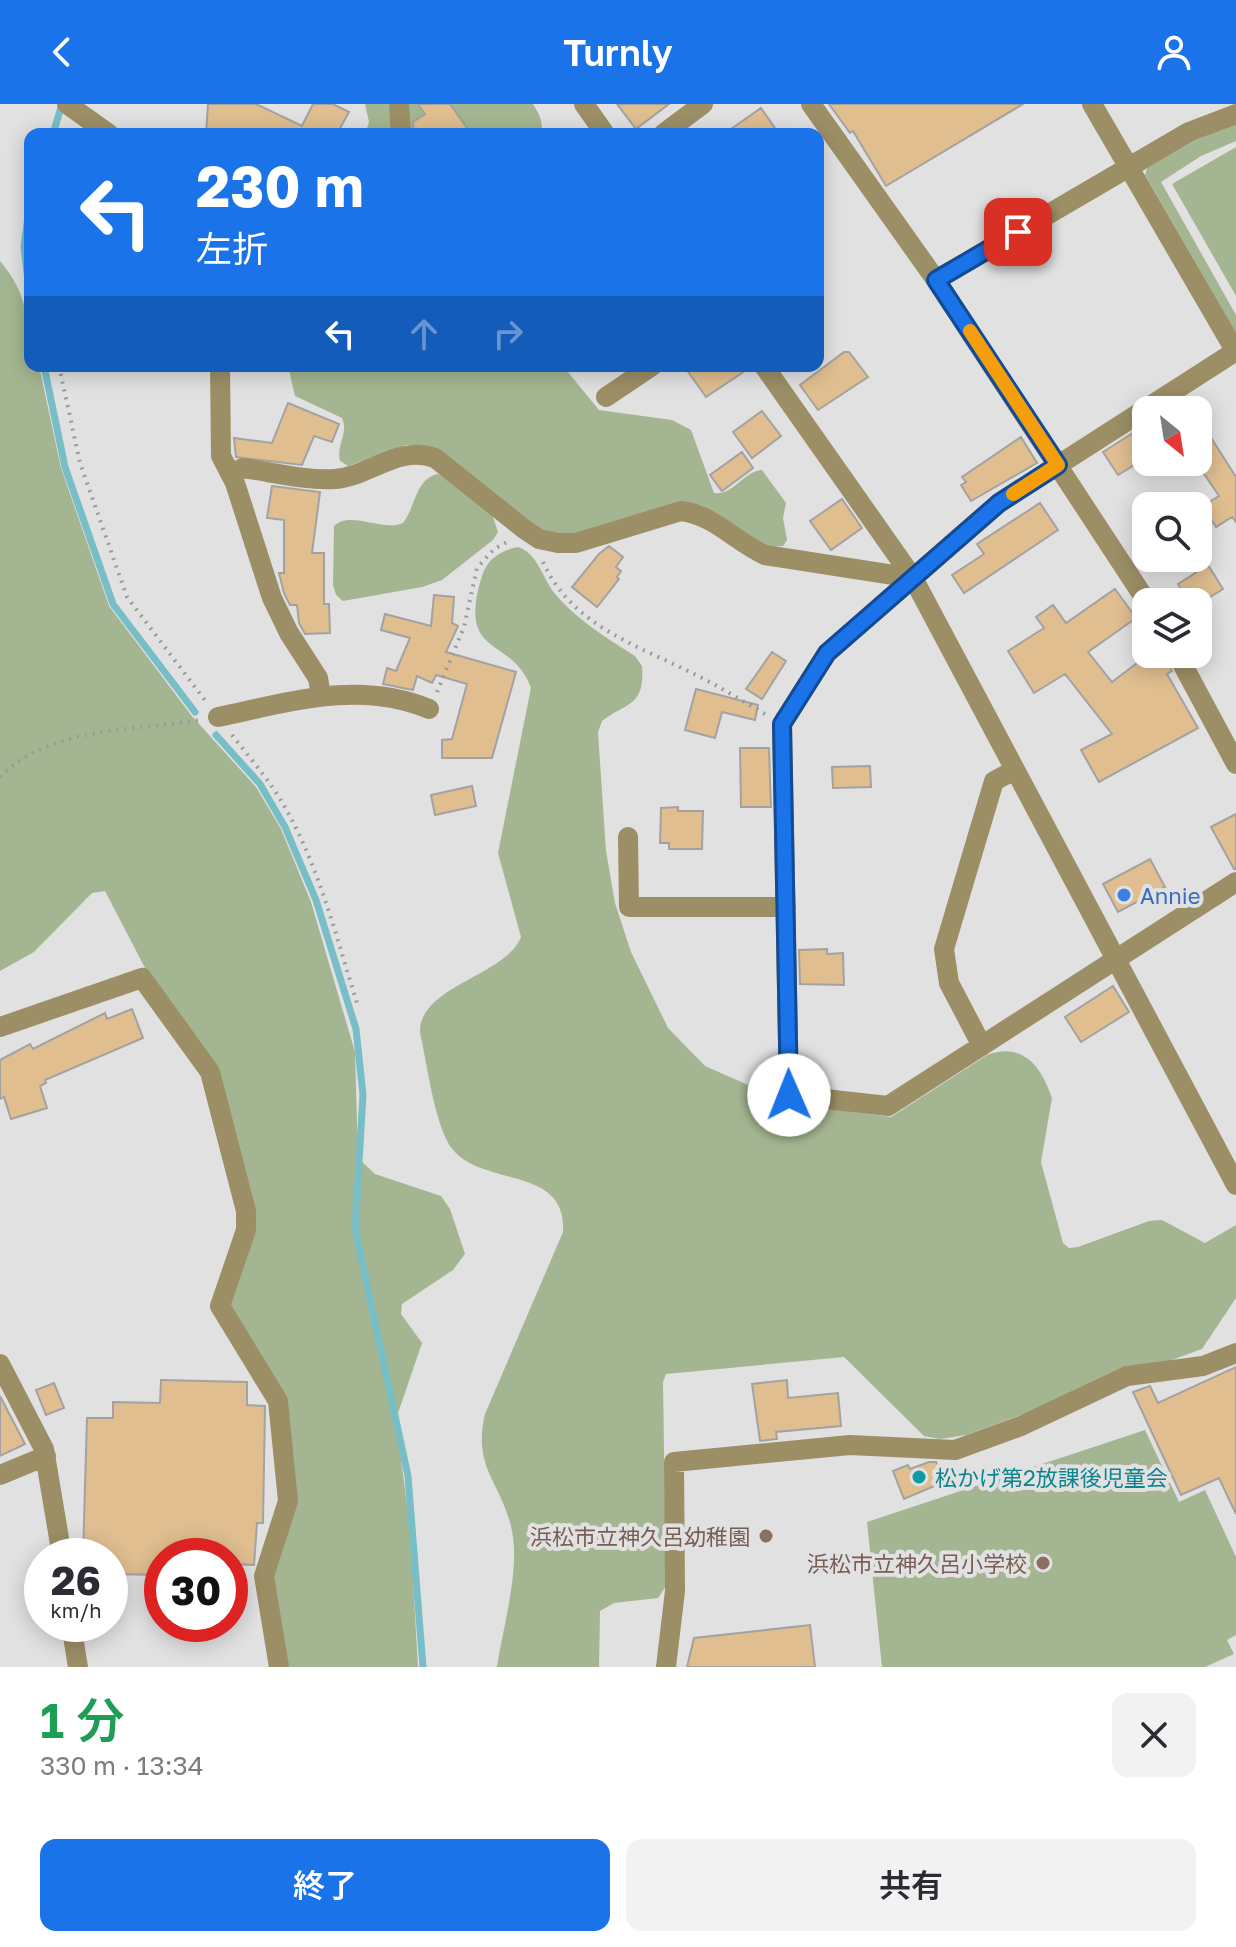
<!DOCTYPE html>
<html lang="ja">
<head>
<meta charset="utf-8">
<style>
	:root { --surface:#fff; --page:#f2f2f3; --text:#2b2b33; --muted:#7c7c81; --accent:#1a73e8 }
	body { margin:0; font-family:"Golos Text","Noto Sans JP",sans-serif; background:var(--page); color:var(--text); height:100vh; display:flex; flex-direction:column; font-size:30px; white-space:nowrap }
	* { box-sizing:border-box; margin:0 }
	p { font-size:26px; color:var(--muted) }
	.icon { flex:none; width:44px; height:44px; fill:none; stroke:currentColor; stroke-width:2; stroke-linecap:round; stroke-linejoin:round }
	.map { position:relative; height:1563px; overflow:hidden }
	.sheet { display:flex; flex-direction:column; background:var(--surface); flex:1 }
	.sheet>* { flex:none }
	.hud { position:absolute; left:24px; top:24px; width:800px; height:244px; border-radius:16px; box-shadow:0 4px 20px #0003; background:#1a73e8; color:#fff; overflow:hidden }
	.needle { width:52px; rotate:150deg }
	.controls { position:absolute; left:1132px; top:292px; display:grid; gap:16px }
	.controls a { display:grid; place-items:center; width:80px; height:80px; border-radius:16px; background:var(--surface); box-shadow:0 4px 20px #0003; font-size:40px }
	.speed { position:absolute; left:24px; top:1434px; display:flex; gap:16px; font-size:40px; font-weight:700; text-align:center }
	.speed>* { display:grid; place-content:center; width:104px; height:104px; border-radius:50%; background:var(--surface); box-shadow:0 4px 20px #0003; line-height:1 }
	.speed small { font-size:20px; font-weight:400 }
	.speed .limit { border:12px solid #d22; background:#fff; color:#111 }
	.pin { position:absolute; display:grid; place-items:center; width:68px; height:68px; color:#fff; margin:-34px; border-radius:16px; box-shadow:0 4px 12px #0006 }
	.me { position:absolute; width:88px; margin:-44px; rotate:359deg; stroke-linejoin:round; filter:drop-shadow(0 0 6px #0008) }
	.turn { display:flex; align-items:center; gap:28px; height:168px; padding:0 40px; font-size:36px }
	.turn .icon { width:104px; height:104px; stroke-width:2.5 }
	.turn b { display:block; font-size:56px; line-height:68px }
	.lanes { display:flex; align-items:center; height:76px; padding:0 40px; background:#0003; justify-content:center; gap:40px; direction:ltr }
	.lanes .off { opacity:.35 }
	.round { display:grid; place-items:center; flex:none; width:84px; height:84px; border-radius:16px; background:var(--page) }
	.headline { display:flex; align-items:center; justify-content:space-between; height:136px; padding:0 40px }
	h1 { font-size:48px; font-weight:600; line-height:60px; color:#1e9e55 }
	.action { display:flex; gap:16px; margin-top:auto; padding:16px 40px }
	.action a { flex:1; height:92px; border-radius:16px; background:var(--accent); color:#fff; font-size:32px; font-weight:600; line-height:92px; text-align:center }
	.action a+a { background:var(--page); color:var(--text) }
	header { display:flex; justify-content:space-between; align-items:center; height:104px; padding:0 40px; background:var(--accent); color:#fff; font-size:36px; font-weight:600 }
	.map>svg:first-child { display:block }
	.green { fill:#a4b691 }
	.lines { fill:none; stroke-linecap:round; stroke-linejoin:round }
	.stream { stroke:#78bec7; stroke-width:7 }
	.building { fill:#e0be90; stroke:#a3a2a1; stroke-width:2 }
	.path { stroke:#9a9a9a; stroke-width:4; stroke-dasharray:2 6; stroke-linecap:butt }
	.minor { stroke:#9c8f66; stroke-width:20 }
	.route-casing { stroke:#114b97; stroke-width:20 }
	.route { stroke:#1a73e8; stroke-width:14 }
	.slow { stroke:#f59e0b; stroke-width:14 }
	.shop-dot { fill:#3f7fe0; stroke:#e1e1e2; stroke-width:3 }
	.culture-dot { fill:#0f9aa8; stroke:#e1e1e2; stroke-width:3 }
	.education-dot { fill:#8d6e63; stroke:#e1e1e2; stroke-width:3 }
	.labels { text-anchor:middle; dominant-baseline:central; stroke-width:8; stroke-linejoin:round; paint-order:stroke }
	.shop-label { font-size:22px; fill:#366cbe; stroke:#e1e1e2; text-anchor:start }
	.culture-label { font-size:22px; fill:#0d838f; stroke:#e1e1e2; text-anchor:start }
	.education-label { font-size:22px; fill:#785e54; stroke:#e1e1e2; text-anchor:end }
</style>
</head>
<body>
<header><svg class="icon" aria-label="back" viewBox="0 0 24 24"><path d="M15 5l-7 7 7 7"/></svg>Turnly<svg class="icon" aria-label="person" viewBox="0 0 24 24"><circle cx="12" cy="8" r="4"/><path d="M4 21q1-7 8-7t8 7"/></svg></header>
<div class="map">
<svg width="1236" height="1563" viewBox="0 0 1236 1563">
	<rect width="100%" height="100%" fill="#e1e1e2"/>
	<path class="green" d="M365,0H533C539,10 544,18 541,30H365L369,18Z
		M1236,20V37L1201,52L1161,78L1236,211V228L1145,71L1147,64L1194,37Z
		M1236,43V192L1172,80Z
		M0,157C28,190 30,220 30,262H39L61,364L109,502L191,611L256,683L281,725L311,798L355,948L358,1054L375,1070L441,1092L450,1105L465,1150L453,1166L402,1200L401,1210L422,1239L396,1315L410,1425L418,1563H288L273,1472L286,1295L228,1201L248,1147L217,965L145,864L105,787L92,789L34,848L0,867Z
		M288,262H563L599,306L672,316L691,326L714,389C733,392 744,367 762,366L786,399L783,414L787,436L783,442L768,443L701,402L680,399L575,431L543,427L423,341H406L348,362L340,357C336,341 349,329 342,314L295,292Z
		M437,370L446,373L492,410L498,428L493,436L442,476L422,483L343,497L336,491L333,481L334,422C351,406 382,428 403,419C416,402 415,376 437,370Z
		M518,443C538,449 543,476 556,491C577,516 607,534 635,552L642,562C645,603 627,598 602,617L598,628L606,747L615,799L631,848L668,924L705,962L791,1000L891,1013L987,951C1022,938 1041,961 1052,994L1041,1058L1063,1139L1069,1144L1078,1143L1149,1117L1162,1116L1205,1139L1236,1121V1194L1202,1245L966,1331L940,1335L924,1332L844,1253L666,1270L663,1278L666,1482L658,1494L614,1499L600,1507L599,1563H497C503,1524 520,1465 512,1427C502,1378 472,1365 485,1310L563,1128C567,1062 486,1083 454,1047C435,1027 427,958 420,929C418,882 506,872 521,833L498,749L531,584C512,531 456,555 482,472C487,455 501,446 518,443Z
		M1145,1326L1179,1398L1205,1386L1236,1453V1531L1227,1536L1234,1550L1205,1563H882L867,1418Z"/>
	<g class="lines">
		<path class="stream" d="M53,30L62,0
			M30,98L24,143L30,193
			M44,262L65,363L113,500L195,608
			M216,631L260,680L285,723L316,796L356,925L363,991L355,1125L408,1372L423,1563"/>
	</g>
	<path class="building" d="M208,0H256L302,22L313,0H333L349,8L337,30H206Z
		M418,0H450L471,30H414L413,18L425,10Z
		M617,0H669L636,25Z
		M829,0H1023L886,82L853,27L850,29Z
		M761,4L779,30H724Z
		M844,248H849L868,273L818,306L800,281Z
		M684,262H751V263L706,293Z
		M288,299L339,320L332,338L314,332L302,361L236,353L234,334L272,339Z
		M762,307L781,332L752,354L733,328Z
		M1136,327L1146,342V354L1118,371L1103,348Z
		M1210,332L1236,373V418L1232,413L1216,423L1203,402L1219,392L1198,361V339Z
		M1021,333L1037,359L971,397L961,381L966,378L962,373Z
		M742,348L753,364L722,387L710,371Z
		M272,382L320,388L312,449H324V500H329L330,529L305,530L299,519L297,501H290L284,489L279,469H284V416L267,414Z
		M842,395L862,424L831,446L810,417Z
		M1040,399L1058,426L964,489L952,471L984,450L977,440Z
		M609,442L623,453L616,463L621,467L617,473L619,475L597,503L572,483L599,450Z
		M1208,461L1223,485L1202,498H1189L1178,480Z
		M1115,485L1136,514L1088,548L1112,578L1149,550H1163L1172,567L1167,570L1198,624L1099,678L1081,646L1112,630L1065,570L1034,589L1008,547L1044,524L1036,513L1053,501L1066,519Z
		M434,491L454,493L452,519L458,522L446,548L516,568L492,654H442V636L452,635L467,580L436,571L432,579L417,572L413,586L383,580L387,564L396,567L410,534L381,526L385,510L431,522Z
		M772,548L786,557L762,595L746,585Z
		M696,585L758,601L755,616L722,608L715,634L685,626Z
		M740,644H769L771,703H741Z
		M870,662L871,683L833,684L832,663Z
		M472,682L476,702L435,711L431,691Z
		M678,703V707H703L702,745H669V739H660L661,704Z
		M1236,710V765H1234L1211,723Z
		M1150,755L1165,783L1118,808L1103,780Z
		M827,845V850L843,849L844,881L800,880L799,846Z
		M1113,882L1129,908L1081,938L1065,913Z
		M132,905L143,934L45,976L46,979L40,982L47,1004L11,1015L4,993L0,995V956L30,940L33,945L105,909L107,915Z
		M1236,1263V1410L1219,1374L1181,1391L1133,1288L1150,1282L1158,1299Z
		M161,1276L247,1278V1301L265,1302L263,1419H257L254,1461L230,1460V1452H162V1471L110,1470V1452H83L87,1314H113V1298L160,1299Z
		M787,1276L788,1294L838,1289L841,1322L776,1328L777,1335L760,1337L752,1280Z
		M54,1279L64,1304L46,1311L36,1286Z
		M0,1292L25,1340L0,1352Z
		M929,1358H936L944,1378L904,1395L893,1367L908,1361L910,1365Z
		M810,1521L815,1563H687L694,1534Z"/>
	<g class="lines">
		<path class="path" d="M59,262L80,359L127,493L207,599
			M543,458C572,522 637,541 694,570C719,582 742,597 765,610
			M437,588L464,523L477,464L494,445L507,438
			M232,631C248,652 266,672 280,695C318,757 336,833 358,902
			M0,673C49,622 134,627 200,616"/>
		<path class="minor" d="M67,0L109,30
			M399,0L401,30
			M584,0L605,30
			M811,0L936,176L1147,498
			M1092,0L1236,248
			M663,30L703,0
			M936,176L1189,28L1236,10
			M1236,247L999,399L827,549L782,620L789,991L888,1002L1236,778
			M220,262L221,352L235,379L272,494L289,529L318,574L321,592
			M764,262L913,474L1236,1081
			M606,293L652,262
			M231,370L243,364C272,368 305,377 335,375C371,372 397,341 435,354L524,425L539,435L558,439H576L681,407C714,411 736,438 765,451L913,474
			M1177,550L1236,660
			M218,613C290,598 359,576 429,605
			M628,733L629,803H786
			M0,923L142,874L210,968L246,1107V1126L220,1202L278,1297L288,1397L264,1472L279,1563
			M982,942L949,879L944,845L994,677L1015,666
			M0,1260L44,1345L62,1452
			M0,1371L46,1352
			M71,1520L78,1563
			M666,1563L675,1487L674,1358L850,1341L955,1346L1021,1322L1127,1272L1203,1262L1236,1249"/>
	</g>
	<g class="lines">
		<g class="route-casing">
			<path id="route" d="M789,991L782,620L827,549L999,399L1058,361L936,176L1018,128"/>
		</g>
		<use href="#route" class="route"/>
		<path class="slow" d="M970,227L1058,361L1013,390"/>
	</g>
	<circle class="shop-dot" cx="1124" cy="791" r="8"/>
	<circle class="culture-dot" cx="919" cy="1373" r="8"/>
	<g class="education-dot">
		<circle cx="766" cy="1432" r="8"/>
		<circle cx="1043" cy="1459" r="8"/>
	</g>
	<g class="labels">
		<g class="shop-label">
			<text x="1140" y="791">Annie</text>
		</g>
		<g class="culture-label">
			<text x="935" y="1373">松かげ第2放課後児童会</text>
		</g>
		<g class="education-label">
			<text x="750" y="1432">浜松市立神久呂幼稚園</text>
			<text x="1027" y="1459">浜松市立神久呂小学校</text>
		</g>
	</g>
</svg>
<div class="controls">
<a><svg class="needle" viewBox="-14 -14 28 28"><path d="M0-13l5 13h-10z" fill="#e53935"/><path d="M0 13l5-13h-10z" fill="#7c7c81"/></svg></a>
<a><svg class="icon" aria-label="search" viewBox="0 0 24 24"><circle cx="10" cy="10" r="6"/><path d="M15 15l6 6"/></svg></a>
<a><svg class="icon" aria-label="layers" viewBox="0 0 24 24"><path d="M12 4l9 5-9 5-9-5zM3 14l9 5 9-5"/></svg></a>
</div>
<div class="speed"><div>26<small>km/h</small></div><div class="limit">30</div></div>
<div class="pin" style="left:1018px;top:128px;background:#d93025"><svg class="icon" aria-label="arrive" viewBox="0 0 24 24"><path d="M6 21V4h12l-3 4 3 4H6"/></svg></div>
<svg class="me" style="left:789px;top:991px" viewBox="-20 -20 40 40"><circle r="19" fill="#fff"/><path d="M0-13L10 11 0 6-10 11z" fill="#1a73e8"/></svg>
<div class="hud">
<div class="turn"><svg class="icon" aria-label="left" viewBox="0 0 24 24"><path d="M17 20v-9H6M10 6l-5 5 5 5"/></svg><div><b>230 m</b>左折</div></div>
<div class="lanes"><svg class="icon" aria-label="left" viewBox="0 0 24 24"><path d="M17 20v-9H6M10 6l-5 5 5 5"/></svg><svg class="icon off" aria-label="ahead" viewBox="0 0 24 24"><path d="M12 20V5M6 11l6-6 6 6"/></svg><svg class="icon off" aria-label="right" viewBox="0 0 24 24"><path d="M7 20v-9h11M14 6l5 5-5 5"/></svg></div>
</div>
</div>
<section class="sheet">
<div class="headline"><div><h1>1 分</h1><p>330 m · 13:34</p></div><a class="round"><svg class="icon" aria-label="close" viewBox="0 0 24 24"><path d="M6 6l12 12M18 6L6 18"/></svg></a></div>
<div class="action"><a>終了</a><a>共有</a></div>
</section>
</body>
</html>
